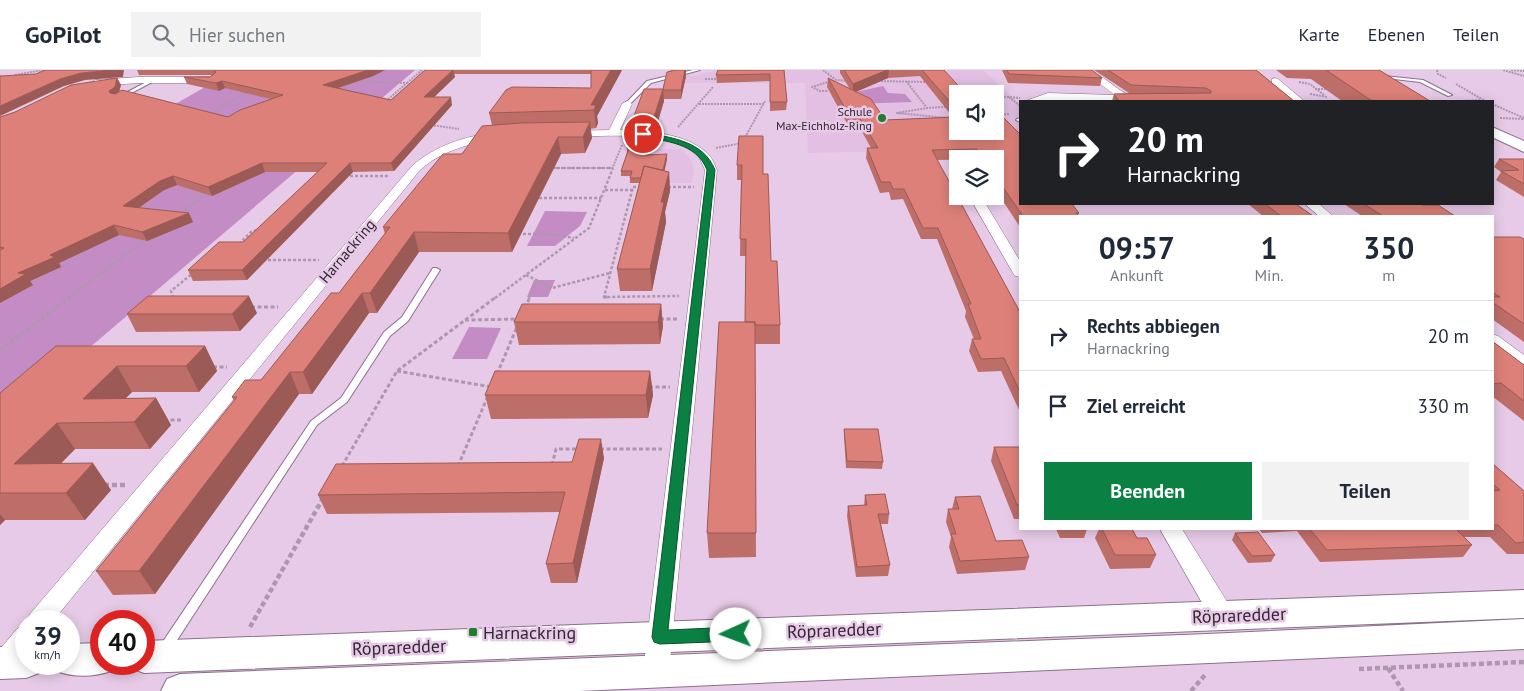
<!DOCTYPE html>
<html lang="de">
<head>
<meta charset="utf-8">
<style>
	:root { --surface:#fff; --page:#f2f2f3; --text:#1f2937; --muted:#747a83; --line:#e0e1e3; --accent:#0b8043 }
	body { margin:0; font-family:"PT Sans",sans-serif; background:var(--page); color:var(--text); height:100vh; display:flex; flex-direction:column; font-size:19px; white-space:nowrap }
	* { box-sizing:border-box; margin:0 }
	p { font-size:16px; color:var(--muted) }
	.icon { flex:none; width:28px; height:28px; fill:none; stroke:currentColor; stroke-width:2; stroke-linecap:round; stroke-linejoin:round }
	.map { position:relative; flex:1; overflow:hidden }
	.sheet { position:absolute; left:1019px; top:145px; width:475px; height:315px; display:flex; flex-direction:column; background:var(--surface); border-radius:0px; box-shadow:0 2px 12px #0003 }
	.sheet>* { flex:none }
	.banner { position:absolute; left:1019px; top:30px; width:475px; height:105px; border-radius:0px; box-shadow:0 2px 12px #0003; background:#202124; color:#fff; overflow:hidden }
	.fabs { position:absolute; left:949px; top:15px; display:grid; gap:10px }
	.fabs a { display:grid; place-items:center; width:55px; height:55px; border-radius:0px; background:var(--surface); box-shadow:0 2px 12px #0003; font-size:25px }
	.speed { position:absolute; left:15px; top:540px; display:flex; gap:10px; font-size:25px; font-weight:700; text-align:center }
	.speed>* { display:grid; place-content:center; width:65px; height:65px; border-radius:50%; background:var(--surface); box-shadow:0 2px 12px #0003; line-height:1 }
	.speed small { font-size:12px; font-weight:400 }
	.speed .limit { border:8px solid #d22; background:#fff; color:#111 }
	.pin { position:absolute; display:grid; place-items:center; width:42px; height:42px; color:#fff; margin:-21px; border:2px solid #fff; border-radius:50%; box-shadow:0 1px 5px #0007 }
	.me { position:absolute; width:55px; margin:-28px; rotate:268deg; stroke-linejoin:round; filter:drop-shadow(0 0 4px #0008) }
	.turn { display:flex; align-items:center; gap:18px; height:105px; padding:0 25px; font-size:22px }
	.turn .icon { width:65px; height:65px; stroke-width:2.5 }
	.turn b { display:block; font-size:35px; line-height:42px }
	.eta { display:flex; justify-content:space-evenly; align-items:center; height:85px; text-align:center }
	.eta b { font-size:30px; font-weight:700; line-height:35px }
	.action { display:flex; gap:10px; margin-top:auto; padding:10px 25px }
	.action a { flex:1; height:58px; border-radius:0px; background:var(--accent); color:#fff; font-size:20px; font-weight:700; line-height:58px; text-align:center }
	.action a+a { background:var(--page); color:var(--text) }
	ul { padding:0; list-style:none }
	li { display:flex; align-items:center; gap:15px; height:70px; padding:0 25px; border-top:1px solid var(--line) }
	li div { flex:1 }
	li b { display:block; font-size:19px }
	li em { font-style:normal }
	header { display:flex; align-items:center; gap:30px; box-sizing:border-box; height:70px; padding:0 25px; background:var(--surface); border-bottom:1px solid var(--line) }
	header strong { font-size:24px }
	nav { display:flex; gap:28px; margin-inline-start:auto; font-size:18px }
	.search { width:350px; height:45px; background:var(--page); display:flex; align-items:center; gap:12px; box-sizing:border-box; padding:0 18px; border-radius:0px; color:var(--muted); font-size:19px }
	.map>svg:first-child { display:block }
	.built { fill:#e2bfe3; fill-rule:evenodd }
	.green { fill:#c38cc5 }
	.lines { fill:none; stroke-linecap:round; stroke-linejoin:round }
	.lane-casing { stroke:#8b708b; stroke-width:2 }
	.street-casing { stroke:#8b708b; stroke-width:1 }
	.secondary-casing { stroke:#8b708b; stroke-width:2 }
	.path-far3 { stroke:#ae97ae; stroke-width:2; stroke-dasharray:2 1; stroke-linecap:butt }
	.path-far2 { stroke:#ae97ae; stroke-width:2.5; stroke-dasharray:3 2; stroke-linecap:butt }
	.path-far1 { stroke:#ae97ae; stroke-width:3; stroke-dasharray:4 2.5; stroke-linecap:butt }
	.path { stroke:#ae97ae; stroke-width:4.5; stroke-dasharray:5 3; stroke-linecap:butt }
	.lane { fill:#fff; fill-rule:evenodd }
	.street { fill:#fff; fill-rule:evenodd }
	.secondary { fill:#fff; fill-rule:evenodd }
	.wall { fill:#be6e68; fill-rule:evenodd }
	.shaded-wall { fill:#9b5a55 }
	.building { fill:#dd8079; stroke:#9b5a55 }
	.route { fill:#0b8043; stroke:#07532c }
	.poi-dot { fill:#217e2f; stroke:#e7cae7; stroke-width:2 }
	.labels { text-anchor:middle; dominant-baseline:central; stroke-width:5; stroke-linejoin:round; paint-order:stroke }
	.far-poi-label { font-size:12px; fill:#312631; stroke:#e7cae7; text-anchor:end }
	.street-label { font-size:15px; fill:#312631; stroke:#e7cae7 }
	.near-street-label { font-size:18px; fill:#312631; stroke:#e7cae7 }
	.near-poi-label { font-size:18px; fill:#312631; stroke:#e7cae7; text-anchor:start }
</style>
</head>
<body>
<header>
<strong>GoPilot</strong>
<div class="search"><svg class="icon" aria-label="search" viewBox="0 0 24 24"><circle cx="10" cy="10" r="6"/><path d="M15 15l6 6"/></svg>Hier suchen</div>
<nav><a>Karte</a><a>Ebenen</a><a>Teilen</a></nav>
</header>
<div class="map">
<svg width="1524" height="621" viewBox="0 0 1524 621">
	<rect width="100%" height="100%" fill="#e7cae7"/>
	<path class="built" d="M717,0H983L1020,34V78L808,83L805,13H666L682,5L694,6ZM958,24H995V61H958Z
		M639,79H681L690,88L694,98L692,113H629L631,107L620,106L622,101Z"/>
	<path class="green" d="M235,0H415L0,354V134Z
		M883,16L888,23L905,24L912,32L851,34L833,27Z
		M545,141L587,142L580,156L555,176H527Z
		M534,210H555L548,227H527Z
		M469,257L501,258L487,289H452Z"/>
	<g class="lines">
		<g class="lane-casing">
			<path id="lane" d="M693,0H700L651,13L629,35L625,34L647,11Z
				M1375,5L1423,10L1452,25L1448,26L1420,12L1377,7Z
				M152,9L156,10L122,28L118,27Z
				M1020,48V52L1016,50L1017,49Z
				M433,198H436L440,200L408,251L390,266L347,332L317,355L168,584L164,585L160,584L158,580L160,576L311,351L341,328L384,262L402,247Z"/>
		</g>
		<g class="street-casing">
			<path id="street" d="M1081,0C1099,0 1111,16 1127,24C1133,27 1140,25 1146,29L1144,31L1028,30L1048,23L1115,25Z
				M139,7H209L214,10L209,13H139L95,16L90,13L95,10Z
				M1275,8L1278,9L1304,31H1293L1272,13V9Z
				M627,31L632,34L620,60C648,61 685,63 707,83C712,87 714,94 717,100L669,602L665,610L656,613L647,610L643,602L705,100C703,96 701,90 698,86C670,60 605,66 569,67L564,64L569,61L609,60L622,34Z
				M495,62L499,63L500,65L499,67C469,75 444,79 420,100L53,551H27L30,544L412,96C436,75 464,67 495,62Z
				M969,126H981L1020,191V207L1015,206L1013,203Z
				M1305,134H1319L1333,146H1319Z
				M1492,264L1498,266L1524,285V298L1518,297L1492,277Z
				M1160,459H1182L1231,538L1234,545L1231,552L1222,555L1213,552Z
				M26,556V584L9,606L0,609V579L17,559Z"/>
		</g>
		<g class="secondary-casing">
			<path id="secondary" d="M1492,57L1524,71V82L1492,67Z
				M1524,520V548L144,603L131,598L129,594H144V571Z
				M1524,549V579L579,621H161L167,609L180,604L1207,564Z
				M101,573V594H117L114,600C95,607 75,608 56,601L53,594H69V574Z
				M26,576V594H43L39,603L26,608L0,609V577Z"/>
		</g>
		<path class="path-far3" d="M823,0L836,10L849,11
			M1437,0L1438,4L1446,8
			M1503,0L1524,6
			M1511,0L1524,1
			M15,5L43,0
			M705,9H719
			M355,11L407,13L385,32
			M878,11L926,12
			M906,11L927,38
			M1299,12L1310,14L1324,25
			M407,13L422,0
			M1456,14L1485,31
			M1315,19H1327
			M341,21L352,12
			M827,21H820L812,17L831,11
			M960,21H971L981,24
			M1310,24L1327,27
			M995,26L1020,28
			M1009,27L1020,36
			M1460,31L1481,30
			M699,34H764
			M1492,34L1524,48
			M958,36L927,38L897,43L958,49
			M210,45L247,22
			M995,45L1009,44
			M1500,48L1523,49
			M431,55L459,59
			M678,57L713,17
			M716,78L742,73L765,31
			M552,98H613
			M612,99L622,75"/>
		<path class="path-far2" d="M552,98H613
			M345,106H389
			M641,117H633L604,227L679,226
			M668,117H694
			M605,120H633
			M534,128H601
			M180,143L209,121
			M518,164H551L574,168
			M239,174L251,162L257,160
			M263,190H319
			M526,205L552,218L610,203
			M68,228L147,168
			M173,228L171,221L193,203
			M495,228L589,158L613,98
			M529,228L537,210"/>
		<path class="path-far1" d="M172,227L173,229
			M604,227H607
			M251,237H278
			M525,238L530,227
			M660,249H677
			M465,250L519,249
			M0,280L70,227
			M213,297H227
			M397,301L492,317
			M497,304L517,257
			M649,317H670
			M164,350H183
			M600,379H662
			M552,395L556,379H579
			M342,396L397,301L496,227
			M458,396L488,326"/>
		<path class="path" d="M104,415H128
			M250,557L322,430
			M1388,598L1403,621
			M1359,599L1524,592
			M1191,621L1205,605"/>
		<use href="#lane" class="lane"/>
		<use href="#street" class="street"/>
		<use href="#secondary" class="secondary"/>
	</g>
	<path class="wall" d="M137,0H385L373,6L338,18L391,30L425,0H622L597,46L598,53L596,58L590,59L592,68L585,83L561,84L512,182H419L377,243H369L312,324H299L155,524L113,525L96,501L234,331L232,327L261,310L339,223L385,164L383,157L492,55L489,43L591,18V4H454L455,7L434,27L452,35L394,101L353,102L247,210L193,211L188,200L243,172L318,102H265L212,126L177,115L164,120L139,138L193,152L147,171L119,165L59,193L61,197L30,211L33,215L0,233V47L117,8L121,15L119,22L228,47L271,29L225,18L219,21L187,14L184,7H210L212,5H139Z
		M670,0L686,6L681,29H664V31L655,61L635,59L634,46L663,19L670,2Z
		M784,0L787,32L786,40L770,41V11L717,13L716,5Z
		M840,0H944L958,24V61H995L1020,134L1079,143L1078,145L1079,146H1020V157L995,119V89L937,90L1020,242V342L1001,301L978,302L969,281L972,269H974L965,247L966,241L937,169H921L903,129L891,130L889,122L880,123L866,88L867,78H871L859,56L849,57L827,17L828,8L850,19L840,3ZM920,6L952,46V47L885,50L856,22L888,8Z
		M1002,0H1092L1102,8L1100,16L1008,13Z
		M1094,0H1256L1294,31H1112L1114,24L1129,23Z
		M1276,0H1379L1430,31H1342L1311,9L1287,8Z
		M652,65V70L648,85L667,89L664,101L669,102L670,121L665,142L666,152L652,221H620L617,199L640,113H630V106H621V101L627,83V78Z
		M739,66L763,104L771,191L780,255V274H755L756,487L709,488L707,463L745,252L746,186H740L741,110H737V95Z
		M1499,89H1524V127L1496,110L1501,102L1494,97Z
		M1248,134H1296L1313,146H1263Z
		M1344,134H1421L1423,135L1455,146H1362Z
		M1492,167L1524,169V272L1492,249Z
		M661,234L663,256L660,274L519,275L514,252Z
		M257,243L240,261L136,262L127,244Z
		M1492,271L1524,295V351L1492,326Z
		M205,276L217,301L199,322H132L125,329L156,328L171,355L150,379H75L61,393L111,420L85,450H5L0,455V323Z
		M650,301L653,325L648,348L491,349L485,325Z
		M844,359L883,392L882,399L846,398L844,366Z
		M994,377H1020V449H1014L991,391Z
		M604,388L577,513H551L546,494L560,442L327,444L318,425Z
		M1492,393L1524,421V484H1507L1490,467H1464L1472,475L1463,487L1320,492L1297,461L1262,463L1259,459H1492Z
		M865,425L889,444L888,454H881L890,495L888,506L856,507L847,446L848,436H864Z
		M955,427L996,471L1029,487L1025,500L957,504L949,477L951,467L946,452L948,439H952Z
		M1056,459H1087L1084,468H1060Z
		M1099,459H1132L1137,468L1156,485L1150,498L1110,499L1095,468Z
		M1235,463L1275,485L1271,492L1248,493L1232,470Z"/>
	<path class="shaded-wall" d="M113,0H124L123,7L85,10L64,16L0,46V36L60,9L81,3Z
		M368,0H385L373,6L326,22L323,15Z
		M453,0L455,7L426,35L424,27Z
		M611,0H622L597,46L598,53L596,58L594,40L591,35Z
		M685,0H686V6L681,29V20Z
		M887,0H889L888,8L853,23V14Z
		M117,8L121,15L118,25L112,28L109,21Z
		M222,11L225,18L219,21L216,13Z
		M663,19L664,31L655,61L654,47Z
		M451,27L452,35L394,101L391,93Z
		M590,52L592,68L585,83L583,67Z
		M652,65V70L647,90L646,85Z
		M558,67L561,84L512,182L508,163Z
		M667,84V89L662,113L661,108Z
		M262,93L265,102L212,126L208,117Z
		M350,93L353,102L247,210L242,200Z
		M669,102L670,121L665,142L666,152L652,221L650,199L661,132Z
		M173,106L177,115L164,120L128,145L123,136L160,111Z
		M189,143L193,152L147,171L142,162Z
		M114,155L119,165L59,193L61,197L30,211L33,215L0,233V219L18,203L50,185Z
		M414,162L419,182L377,243L370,223Z
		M362,223L369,243L312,324L303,302Z
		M249,226L257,243L240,261L232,244Z
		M661,234L663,256L660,274L658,252Z
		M205,276L217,301L199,322L186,296Z
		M117,296L132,322L101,352L83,329Z
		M650,301L653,325L648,348L646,325Z
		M290,302L299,324L155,524L139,501Z
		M156,328L171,355L150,379L134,352Z
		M57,353L75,379L34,421L14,394Z
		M601,369L604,388L577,513L573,493Z
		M93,393L111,420L85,450L66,423Z
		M0,444L5,450L0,455Z"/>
	<path class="building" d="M45,0H113L81,3L60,9L0,36V6L36,4Z
		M213,0H368L323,15L391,30L425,0H453L424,27H451L391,93H350L242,200H188L219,172H243L327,93H262L208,117L173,106L160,111L123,136L189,143L142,162L114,155L50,185L55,187L18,203L26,204L0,219V180L4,178L0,177V47L15,42L71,15L117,8L115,17L109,21L110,23L115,24L122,20L228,47L240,40L283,25L222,11L216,13L184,7H210L216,2Z
		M591,0H611L591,35H596L594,40L489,43L506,20L512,17L591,18Z
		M676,0H685L681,20H663V19L667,2Z
		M718,0H784L787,32H770V4L716,5Z
		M844,0H887L853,14Z
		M922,0H944L964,22H978L980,24H958V41Z
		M1007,0H1092L1102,8L1009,4Z
		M1108,0H1256L1294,31H1119L1114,24L1211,23V21L1206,18L1131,15Z
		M1326,0H1379L1430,31H1372Z
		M828,8L871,29L885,50L955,47L953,45H958V61H995V39L1020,64V134H1072L1079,143H1076L1079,146H1023L995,106V89H984L977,79L932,80L1020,242V322L1004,288L981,289L972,269H981L968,234H971L938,158H923L904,119H893L890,112H881L867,78H878L859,47H850Z
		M644,19H663L654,47L634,46Z
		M590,52L583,67H558L508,163L414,162L370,223H362L303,302H290L139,501H96L237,327H232L245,310H261L331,223H339L390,157H383L443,84H462L482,56L521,53Z
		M632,63L652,65L646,85L667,84L663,100L644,96L641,108H630L632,101H621L629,78H627Z
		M739,66H763V104H768L771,191H777L780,255H755V252H745L746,169H740L742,95H737Z
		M1499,89H1524V114L1501,101L1519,100Z
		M644,96L669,102L661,132H664L650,199H617Z
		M1265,134H1296L1313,146H1281Z
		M1364,134H1421L1423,135H1438L1455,146H1383Z
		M1492,167H1520L1524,169V254L1492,232V230H1495L1492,227H1500L1492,222Z
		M148,226H249L232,244H127Z
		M522,234H661L658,252H514Z
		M719,252H755L756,463H707Z
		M1492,271L1524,295V331L1501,313L1492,314Z
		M56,276H205L186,296H117L83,329L156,328L134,352L57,353L14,394L93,393L66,423H0V323Z
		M495,301H650L646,325H485Z
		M844,359H878L883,392L847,391Z
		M579,369H601L573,493L546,494L565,422L318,425L336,394L572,392Z
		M994,377H1020V435H1017Z
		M1492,393L1524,421V472L1516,473L1498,455H1492V421L1500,420L1492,413Z
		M885,424L889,444H878L890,495L857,497L848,436L867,435L865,425Z
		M980,426L996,471L1022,470L1029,487L960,491L951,464H956L948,439H959L955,427Z
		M1102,459H1132L1137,468H1147L1156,485H1115Z
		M1310,459H1456L1472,475L1327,480Z
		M1258,462L1275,485L1252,486L1235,463Z"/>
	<path class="route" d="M643,62C671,68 703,70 715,100L668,560L736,557L741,559L744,564L741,569L736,571L660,574L654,572L652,567L707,100C696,72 666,72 641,66V63Z"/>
	<g class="poi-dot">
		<circle cx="882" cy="48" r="5"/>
		<rect x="468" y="557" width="10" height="10" rx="2.5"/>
	</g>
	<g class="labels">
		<g class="far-poi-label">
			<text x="872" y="41">Schule<tspan x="872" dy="14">Max-Eichholz-Ring</tspan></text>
		</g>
		<g class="street-label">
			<text transform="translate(347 181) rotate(-50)">Harnackring</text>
		</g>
		<g class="near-street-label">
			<text transform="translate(1239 545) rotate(-2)">Röpraredder</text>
			<text transform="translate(834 560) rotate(-2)">Röpraredder</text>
			<text transform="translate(399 577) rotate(-2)">Röpraredder</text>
		</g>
		<g class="near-poi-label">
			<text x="483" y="562">Harnackring</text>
		</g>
	</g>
</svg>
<div class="fabs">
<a><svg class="icon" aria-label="sound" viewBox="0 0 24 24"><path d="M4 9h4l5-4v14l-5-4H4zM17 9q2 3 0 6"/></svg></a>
<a><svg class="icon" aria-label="layers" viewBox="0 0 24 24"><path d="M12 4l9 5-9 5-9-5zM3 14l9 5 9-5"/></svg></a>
</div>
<div class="speed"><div>39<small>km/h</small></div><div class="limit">40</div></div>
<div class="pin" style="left:643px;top:64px;background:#d93025"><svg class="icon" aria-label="arrive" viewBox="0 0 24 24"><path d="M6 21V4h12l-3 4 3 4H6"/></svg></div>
<svg class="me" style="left:736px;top:564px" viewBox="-20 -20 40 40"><circle r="19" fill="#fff"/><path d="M0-13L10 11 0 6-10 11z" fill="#0b8043"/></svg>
<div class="banner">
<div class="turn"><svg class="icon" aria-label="right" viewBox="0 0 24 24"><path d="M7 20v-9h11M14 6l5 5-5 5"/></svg><div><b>20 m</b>Harnackring</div></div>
</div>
<section class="sheet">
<div class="eta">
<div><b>09:57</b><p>Ankunft</p></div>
<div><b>1</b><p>Min.</p></div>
<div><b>350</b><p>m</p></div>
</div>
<ul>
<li><svg class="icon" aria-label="right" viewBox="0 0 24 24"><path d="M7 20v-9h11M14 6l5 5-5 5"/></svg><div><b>Rechts abbiegen</b><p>Harnackring</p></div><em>20 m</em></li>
<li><svg class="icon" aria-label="arrive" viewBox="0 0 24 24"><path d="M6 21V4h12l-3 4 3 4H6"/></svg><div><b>Ziel erreicht</b></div><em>330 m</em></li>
</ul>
<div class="action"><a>Beenden</a><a>Teilen</a></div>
</section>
</div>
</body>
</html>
